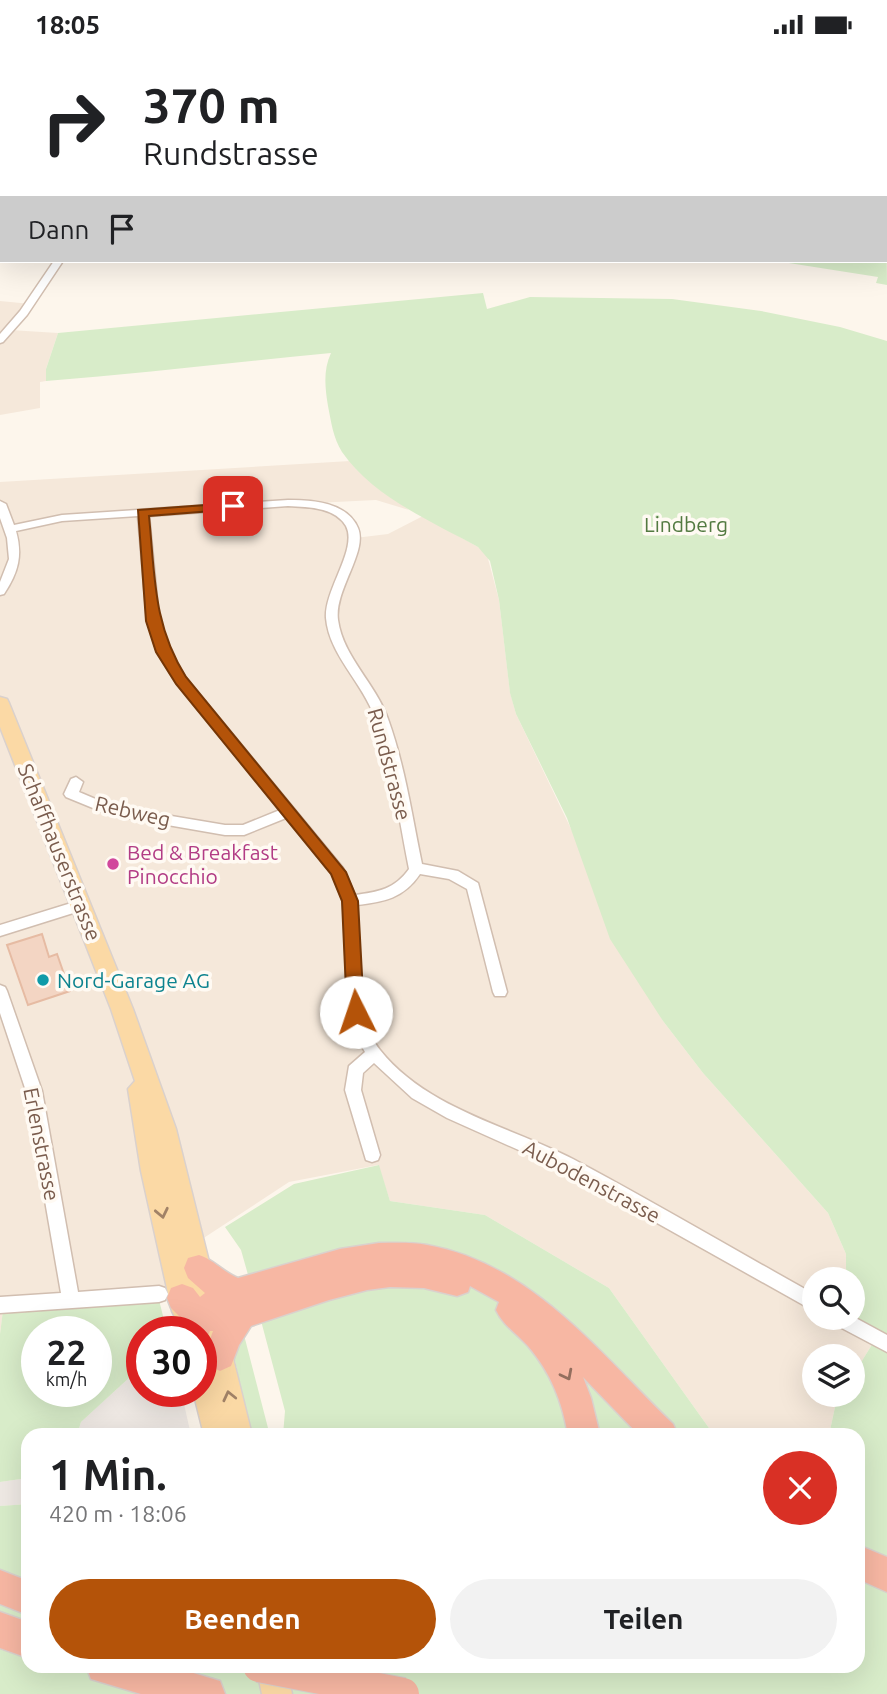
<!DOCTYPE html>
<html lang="de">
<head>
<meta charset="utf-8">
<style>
	:root { --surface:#fff; --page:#f2f2f2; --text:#202124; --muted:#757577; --accent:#b45309 }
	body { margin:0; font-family:Ubuntu,sans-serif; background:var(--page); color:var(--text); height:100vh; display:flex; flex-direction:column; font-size:26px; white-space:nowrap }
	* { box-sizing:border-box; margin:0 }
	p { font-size:23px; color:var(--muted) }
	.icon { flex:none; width:38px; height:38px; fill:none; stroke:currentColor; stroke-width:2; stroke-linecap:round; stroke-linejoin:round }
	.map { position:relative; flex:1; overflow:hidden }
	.sheet { position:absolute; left:21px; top:1379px; width:844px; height:245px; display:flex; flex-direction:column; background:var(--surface); border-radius:21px; box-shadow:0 7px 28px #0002 }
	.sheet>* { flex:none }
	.guide { position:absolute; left:0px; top:0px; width:887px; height:214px; box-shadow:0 7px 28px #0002; background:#fff; color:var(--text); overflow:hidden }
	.controls { position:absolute; left:802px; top:1218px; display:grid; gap:14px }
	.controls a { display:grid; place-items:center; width:63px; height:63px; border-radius:50%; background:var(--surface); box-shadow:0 7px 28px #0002; font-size:35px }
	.speed { position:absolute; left:21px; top:1267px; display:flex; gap:14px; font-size:35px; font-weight:700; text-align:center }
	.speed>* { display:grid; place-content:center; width:91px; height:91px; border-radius:50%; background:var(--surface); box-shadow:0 7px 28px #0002; line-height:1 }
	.speed small { font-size:18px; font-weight:400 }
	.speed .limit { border:10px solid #d22; background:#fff; color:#111 }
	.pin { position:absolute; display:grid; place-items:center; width:60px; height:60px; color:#fff; margin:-30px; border-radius:14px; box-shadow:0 4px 10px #0006 }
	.me { position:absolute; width:77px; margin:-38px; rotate:356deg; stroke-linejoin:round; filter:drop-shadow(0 0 5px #0008) }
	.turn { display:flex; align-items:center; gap:24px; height:147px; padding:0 28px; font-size:32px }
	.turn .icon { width:91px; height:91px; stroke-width:2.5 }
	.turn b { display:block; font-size:49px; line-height:60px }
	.then { display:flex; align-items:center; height:66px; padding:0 28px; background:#0003; gap:14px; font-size:26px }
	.round { display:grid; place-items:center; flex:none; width:74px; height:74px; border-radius:37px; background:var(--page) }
	.headline { display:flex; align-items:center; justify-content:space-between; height:119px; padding:0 28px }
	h1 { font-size:42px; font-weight:700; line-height:52px }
	.cta { display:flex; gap:14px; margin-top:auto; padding:14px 28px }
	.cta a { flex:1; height:80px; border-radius:42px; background:var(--accent); color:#fff; font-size:28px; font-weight:700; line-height:80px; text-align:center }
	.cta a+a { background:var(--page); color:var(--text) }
	.status { display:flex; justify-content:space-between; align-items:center; height:49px; padding:0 35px; background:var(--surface); direction:ltr }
	.status svg { height:19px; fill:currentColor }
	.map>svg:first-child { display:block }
	.residential { fill:#f5e8da }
	.industrial { fill:#efe9e4 }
	.green { fill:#d8ecc9; fill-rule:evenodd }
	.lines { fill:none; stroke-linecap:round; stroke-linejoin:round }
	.stream { stroke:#a5d3da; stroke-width:2.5 }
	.building { fill:#f3d5c3; stroke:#e6bba3; stroke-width:2 }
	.minor-casing { stroke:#d1beb0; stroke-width:3 }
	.primary-casing { stroke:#dad1cd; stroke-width:3 }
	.motorway-casing { stroke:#dad1cd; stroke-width:3 }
	.minor { fill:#fff; fill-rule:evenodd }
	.primary { fill:#fbd9a5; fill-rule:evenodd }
	.motorway { fill:#f7b7a3; fill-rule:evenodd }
	.motorway-bridge-casing { stroke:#dad1cd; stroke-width:34; stroke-linecap:butt }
	.motorway-bridge { stroke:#f7b7a3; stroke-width:32 }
	.oneway { stroke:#a18267 }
	.oneway2 { stroke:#936e5e }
	.route { fill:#b45309; stroke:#753606; stroke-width:2 }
	.hotel-dot { fill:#d1479c; stroke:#fffaf3; stroke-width:2.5 }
	.culture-dot { fill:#0f9aa8; stroke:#fffaf3; stroke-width:2.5 }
	.labels { text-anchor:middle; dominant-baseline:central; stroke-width:7; stroke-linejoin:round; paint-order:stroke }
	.park-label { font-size:21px; fill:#537a41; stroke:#fffaf3 }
	.street-label { font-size:21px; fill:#7a5c4d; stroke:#fffaf3 }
	.hotel-label { font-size:21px; fill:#b23c85; stroke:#fffaf3; text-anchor:start }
	.culture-label { font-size:21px; fill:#0d838f; stroke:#fffaf3; text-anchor:start }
</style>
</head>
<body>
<div class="status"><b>18:05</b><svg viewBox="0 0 49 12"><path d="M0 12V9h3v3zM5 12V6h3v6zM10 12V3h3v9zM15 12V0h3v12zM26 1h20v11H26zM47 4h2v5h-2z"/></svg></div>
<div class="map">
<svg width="887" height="1645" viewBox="0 0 887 1645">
	<rect width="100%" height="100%" fill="#fdf6ec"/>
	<path class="residential" d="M249,0H562L563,2H271Z
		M0,252L31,255L10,281L58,284L46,320V332L40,333V359L0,366Z
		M350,412L356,420L409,461L376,451L315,454L336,463L355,489L388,485L423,467L478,498L487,506L499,551L510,643L516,665L663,972L703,1024L828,1164L846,1205V1230H814V1269H843L876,1289L852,1328V1307H814V1346H842L835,1358L829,1386H714L609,1239L485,1166L390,1152L378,1116L289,1133L193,1196L204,1246L3,1262L0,1285V433Z"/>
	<path class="industrial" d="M142,1317V1342H181L191,1386H77L81,1373Z
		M28,1429V1455L0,1457V1433Z"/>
	<path class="green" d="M886,147L887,236L876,234L878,228L776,212H886Z
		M483,244L487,260L530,248L672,250L761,262L840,278L887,292V1645H371L364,1617H858V1386H829L835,1358L842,1346H852V1328L876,1289L843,1270L852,1269V1230H846V1205L828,1164L703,1024L663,972L610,890L567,769L516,665L510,644L499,551L490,512L478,498C431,472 373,448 342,403C333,389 331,372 328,357C325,339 323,321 331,304C236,313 141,325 46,332V320L58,284Z
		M379,1116L390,1152L485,1166L609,1239L714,1386H283L285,1362L260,1268L241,1201L225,1178L294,1135Z
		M159,1251L167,1283H142V1317L81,1373L77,1386H28V1429L0,1433V1285L3,1261ZM37,1283H96V1342H37Z
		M243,1282L268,1379L267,1386H251L235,1312L234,1296Z
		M28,1455V1617H322L330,1645H0V1457Z"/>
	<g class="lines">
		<path class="stream" d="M110,0L125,2
			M697,2L722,0"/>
	</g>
	<path class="building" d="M42,885L49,908L57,905L70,942L28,956L7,896Z"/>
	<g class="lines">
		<g class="minor-casing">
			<path id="minor" d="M223,0H231L222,2Z
				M54,212H63L27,266L3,293L0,294V285L20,262Z
				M288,451C312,451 347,453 358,479C368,503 334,541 338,571C343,608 376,635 388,670C405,717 412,767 422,815L458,822L478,834L507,943L505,947H495L493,943L467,840L449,830L420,825C404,849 384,853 357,856C360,896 355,971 380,1001C427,1060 509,1077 573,1110C654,1153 733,1200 814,1245V1262L559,1119L447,1069L412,1049L374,1014L363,1024L361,1041L380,1106L378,1111L372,1113L366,1111L345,1041L349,1017L365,1003L354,984L348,963L343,852L332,825L286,769L244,786H225L110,766L66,748L64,745L71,730L76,728L83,733L79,743L112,757L225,776H243L280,761L177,635L157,603L147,571L138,467L62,472L16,482C23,507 18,524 4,545L0,546V533L9,510L7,489L0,469V452L6,455L14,476L62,466ZM288,457C307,458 335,458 346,477C358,500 324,541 326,569C329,606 363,634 375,669C392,717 399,770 409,820C395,840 378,843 355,846L343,819L186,629L169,603L159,571L149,467Z
				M81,851L86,852L88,856L86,860L0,887V876Z
				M0,936L5,938L7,942L42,1042L78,1243L159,1237L165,1239L168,1245L165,1251L159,1253L0,1264V1248L61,1244L26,1042L0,964Z
				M852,1267L887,1286V1303L834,1275L831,1269H852Z"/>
		</g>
		<g class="primary-casing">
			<path id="primary" d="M0,648L7,650L9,654L133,960L176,1080L252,1386H204L193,1342H201V1308L206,1310L196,1267L194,1270L185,1274L176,1270L172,1262L141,1122L128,1040L135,1032L111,960L0,678Z
				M256,1617H286L292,1645H262Z"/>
		</g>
		<g class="motorway-casing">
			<path id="motorway" d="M379,1194C395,1194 412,1193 427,1196C533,1215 600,1305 673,1375L678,1386H639L583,1328L591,1349L600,1386H568C562,1352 551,1324 528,1297C517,1285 503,1276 496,1261L499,1253L470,1237L468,1243L457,1247L424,1239L390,1238L367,1241L329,1251L251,1277L239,1296L231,1317L220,1322L209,1317L204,1307L213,1282H210L205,1293L201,1294V1283H179L183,1271L171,1259L167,1249L171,1239L182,1235L193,1239L200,1248L205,1244L188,1229L184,1219L188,1209L199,1206C214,1211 223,1223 238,1229L340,1200Z
				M858,1496L887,1508V1543L858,1530Z
				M0,1521L28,1532V1566L0,1555Z
				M0,1563L28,1573V1609L0,1599Z
				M86,1617H170L220,1632L225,1645H141L91,1630Z"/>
		</g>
		<use href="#minor" class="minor"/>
		<use href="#primary" class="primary"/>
		<use href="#motorway" class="motorway"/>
		<g class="motorway-bridge-casing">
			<path id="motorway-bridge" d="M259,1617L403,1645"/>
		</g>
		<use href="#motorway-bridge" class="motorway-bridge"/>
	</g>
	<defs><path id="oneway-chevron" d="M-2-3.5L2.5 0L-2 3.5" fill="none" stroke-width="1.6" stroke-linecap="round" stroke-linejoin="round" transform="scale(1.75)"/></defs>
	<g class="oneway">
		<use href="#oneway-chevron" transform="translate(162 1164) rotate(78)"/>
		<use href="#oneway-chevron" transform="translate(229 1347) rotate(-103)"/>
	</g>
	<use class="oneway2" href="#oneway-chevron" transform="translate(567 1326) rotate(63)"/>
	<path class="route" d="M233,454L240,457L238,460L149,467C155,527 153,576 186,628L346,823L358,852L364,963L362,968H350L347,963L342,852L331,825L176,635L156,603L146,572L138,461Z"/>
	<circle class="hotel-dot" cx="113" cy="815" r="7"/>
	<circle class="culture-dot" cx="43" cy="931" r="7"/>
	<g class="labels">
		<g class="park-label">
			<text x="686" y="475">Lindberg</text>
		</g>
		<g class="street-label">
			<text transform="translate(390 715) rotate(75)">Rundstrasse</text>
			<text transform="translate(133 762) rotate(13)">Rebweg</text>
			<text transform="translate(60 803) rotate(68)">Schaffhauserstrasse</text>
			<text transform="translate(42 1095) rotate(79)">Erlenstrasse</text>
			<text transform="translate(592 1132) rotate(28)">Aubodenstrasse</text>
		</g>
		<g class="hotel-label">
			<text x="127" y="803">Bed &amp; Breakfast<tspan x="127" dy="24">Pinocchio</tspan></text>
		</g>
		<g class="culture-label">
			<text x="57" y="931">Nord-Garage AG</text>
		</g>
	</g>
</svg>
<div class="controls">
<a><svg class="icon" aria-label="search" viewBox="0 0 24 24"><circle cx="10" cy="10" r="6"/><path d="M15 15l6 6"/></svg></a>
<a><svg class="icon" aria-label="layers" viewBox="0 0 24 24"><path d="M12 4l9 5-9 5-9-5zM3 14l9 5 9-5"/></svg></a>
</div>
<div class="speed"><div>22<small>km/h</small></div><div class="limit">30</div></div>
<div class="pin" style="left:233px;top:457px;background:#d93025"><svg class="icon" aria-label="arrive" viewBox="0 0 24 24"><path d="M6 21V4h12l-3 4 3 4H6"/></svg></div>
<svg class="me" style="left:356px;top:963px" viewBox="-20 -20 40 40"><circle r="19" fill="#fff"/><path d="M0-13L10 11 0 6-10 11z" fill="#b45309"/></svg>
<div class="guide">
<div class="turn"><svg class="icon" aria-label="right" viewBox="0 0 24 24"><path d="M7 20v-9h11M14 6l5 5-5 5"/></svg><div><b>370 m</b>Rundstrasse</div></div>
<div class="then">Dann<svg class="icon" aria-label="arrive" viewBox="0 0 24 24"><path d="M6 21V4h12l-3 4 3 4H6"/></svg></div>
</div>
<section class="sheet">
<div class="headline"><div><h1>1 Min.</h1><p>420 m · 18:06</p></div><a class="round" style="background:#d93025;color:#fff"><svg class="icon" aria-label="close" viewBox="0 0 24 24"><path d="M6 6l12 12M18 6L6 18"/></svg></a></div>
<div class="cta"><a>Beenden</a><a>Teilen</a></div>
</section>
</div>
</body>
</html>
